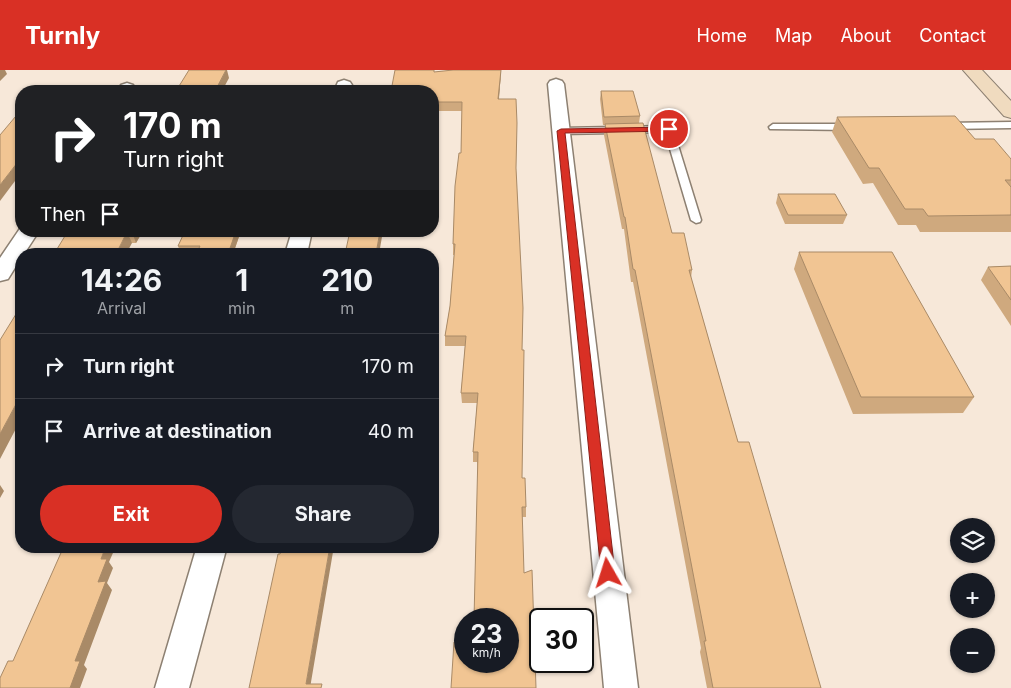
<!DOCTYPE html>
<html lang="en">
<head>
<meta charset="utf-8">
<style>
	:root { --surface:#171b24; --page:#242831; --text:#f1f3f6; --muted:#9ea1a6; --line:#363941; --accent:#d93025 }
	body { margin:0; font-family:Inter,sans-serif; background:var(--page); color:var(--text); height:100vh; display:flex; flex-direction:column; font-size:19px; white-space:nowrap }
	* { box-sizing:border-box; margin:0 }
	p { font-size:16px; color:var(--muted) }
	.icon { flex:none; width:28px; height:28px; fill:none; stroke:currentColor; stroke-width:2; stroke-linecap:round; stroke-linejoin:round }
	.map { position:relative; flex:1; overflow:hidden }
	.details { position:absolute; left:15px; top:178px; width:424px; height:305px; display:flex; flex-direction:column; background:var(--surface); border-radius:20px; box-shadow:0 1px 4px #0004 }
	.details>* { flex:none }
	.top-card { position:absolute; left:15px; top:15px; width:424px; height:152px; border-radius:20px; box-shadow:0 1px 4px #0004; background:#202124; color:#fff; overflow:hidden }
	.fabs { position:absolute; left:950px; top:448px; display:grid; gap:10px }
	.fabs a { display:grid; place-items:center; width:45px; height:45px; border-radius:50%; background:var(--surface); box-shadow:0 1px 4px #0004; font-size:25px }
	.speed { position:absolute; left:454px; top:538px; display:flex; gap:10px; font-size:25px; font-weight:700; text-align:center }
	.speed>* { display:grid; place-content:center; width:65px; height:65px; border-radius:50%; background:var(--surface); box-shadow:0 1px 4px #0004; line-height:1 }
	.speed small { font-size:12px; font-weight:400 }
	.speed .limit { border:2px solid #111; border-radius:8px; background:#fff; color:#111 }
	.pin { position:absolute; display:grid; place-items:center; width:42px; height:42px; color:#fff; margin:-21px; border:2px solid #fff; border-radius:50%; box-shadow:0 1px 5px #0007 }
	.me { position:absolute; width:55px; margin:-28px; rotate:354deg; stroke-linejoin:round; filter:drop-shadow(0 0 4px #0008) }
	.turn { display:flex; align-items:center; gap:18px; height:105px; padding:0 25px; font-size:22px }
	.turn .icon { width:65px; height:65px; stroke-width:2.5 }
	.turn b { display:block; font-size:35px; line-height:42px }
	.then { display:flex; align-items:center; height:48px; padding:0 25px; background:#0003; gap:10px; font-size:19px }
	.eta { display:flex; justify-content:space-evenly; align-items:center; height:85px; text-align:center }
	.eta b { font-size:30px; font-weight:700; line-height:35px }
	.primary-button { display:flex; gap:10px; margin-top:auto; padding:10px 25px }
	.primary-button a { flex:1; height:58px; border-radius:30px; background:var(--accent); color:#fff; font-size:20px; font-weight:700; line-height:58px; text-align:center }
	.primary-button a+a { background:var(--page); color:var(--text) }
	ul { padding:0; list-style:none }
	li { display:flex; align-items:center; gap:15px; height:65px; padding:0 25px; border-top:1px solid var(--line) }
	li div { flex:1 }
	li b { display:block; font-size:19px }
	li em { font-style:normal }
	header { display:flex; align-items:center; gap:30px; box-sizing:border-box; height:70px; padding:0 25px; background:var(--accent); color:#fff }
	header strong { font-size:24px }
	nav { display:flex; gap:28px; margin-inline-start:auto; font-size:18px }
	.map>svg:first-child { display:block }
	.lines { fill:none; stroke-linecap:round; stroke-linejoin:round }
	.lane-casing { stroke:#8d8072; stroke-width:3 }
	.street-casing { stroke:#8d8072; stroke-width:3 }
	.secondary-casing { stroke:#8d8072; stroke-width:2 }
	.lane { fill:#fff; fill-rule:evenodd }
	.street { fill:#fff; fill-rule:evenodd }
	.secondary { fill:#f0dbbf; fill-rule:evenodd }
	.wall { fill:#cfa97e }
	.shaded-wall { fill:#a98a67 }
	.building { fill:#f1c593; stroke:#a98a67 }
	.route { fill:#d93025; stroke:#8d1f18 }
</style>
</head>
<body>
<header>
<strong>Turnly</strong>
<nav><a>Home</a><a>Map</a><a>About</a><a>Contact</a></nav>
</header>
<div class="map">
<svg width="1011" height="618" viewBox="0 0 1011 618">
	<rect width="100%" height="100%" fill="#f7e8d9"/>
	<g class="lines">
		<g class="lane-casing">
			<path id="lane" d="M1011,52V58L946,59L942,56L946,53Z
				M773,54H851L855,57L851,60L770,59L769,57Z
				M669,56L673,59L701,150L700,152L696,153L691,150L665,62L561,64L557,61L561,58Z"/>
		</g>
		<g class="street-casing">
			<path id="street" d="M556,9L562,11L564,14L638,618H604L548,14L550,11Z
				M344,10L350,12L352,15L350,21H334L338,12Z
				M127,13L133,15L135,18L133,21H117L121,15Z
				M21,157V161H39L24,184H21V188L8,209L0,211V188Z
				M292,161H312L307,184H285Z
				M197,476H227L189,618H155Z"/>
		</g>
		<g class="secondary-casing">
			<path id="secondary" d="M963,0H982L1011,31V48L1004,46Z"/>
		</g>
		<use href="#lane" class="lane"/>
		<use href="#street" class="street"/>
		<use href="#secondary" class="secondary"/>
	</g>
	<path class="wall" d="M453,0H501L499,29L516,100L522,280V408L526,437V447H522L508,591L477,392H473V382L477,333H462L461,323L465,276H445V266L450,236L454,185H453V174L461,83L462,41H432V21L436,2Z
		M601,21L640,46L639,53L672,163L692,200L691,208L738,372L821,618H707L700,582L701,578L633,212H631L624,159H622L604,65L605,55H603L600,29Z
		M837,47L1011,89V162H920L916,155H898L873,113L863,114L832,62Z
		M778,124L847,145L843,154H785L776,133Z
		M68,161H143L136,173H132Z
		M185,161H241L233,184H181L178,176Z
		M799,182L974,327L963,343L853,344L794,199Z
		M1011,196V256L981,210L988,197Z"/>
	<path class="shaded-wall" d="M0,0H5L7,4L0,11Z
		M226,0H227L229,8L222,21H215Z
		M501,0V4L498,38V29Z
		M21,88V103L0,131V115Z
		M132,161H143L136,173L132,162Z
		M236,161H241L233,184H228Z
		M380,161H383L379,184H376Z
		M127,162L132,173L126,184H116Z
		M21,325V349L0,389V364Z
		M0,415L4,421L0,428Z
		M106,476H116L109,492L113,498L107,513L112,520L84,595L87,599L80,618H70L75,591L98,512L101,489Z
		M330,476H334L310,618L306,614Z"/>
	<path class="building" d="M189,0H226L215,21H176Z
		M395,0H434V2L453,0H501L498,29H516L517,53L516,98L523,238L522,280H524L522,408H525L526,437H522L524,503L532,500L536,618H451L454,572H465V591H508V549H474L478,382H473L478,323H461L466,266H445L450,236L455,174H453L455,116L459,83H461L462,32H432V21H391Z
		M601,21H633L640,46L604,47Z
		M21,40V88L0,115V65Z
		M955,46L975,69H994L1011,89V110H1005L1011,117V145L928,146L923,139H905L879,98H869L837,47Z
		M643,53L672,163H684L692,200H689L738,372H749L821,618H713L704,571H706L635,200L633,199L625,147H624L605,54Z
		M778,124H835L847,145H788Z
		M68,161H132V162H127L116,184H54Z
		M185,161H236L228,184H196L200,176H178Z
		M350,161H380L376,184H345Z
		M799,182H892L974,327H861Z
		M1011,196V230L988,197Z
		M21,236V325L0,364V270Z
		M64,476H106L101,489H107L98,512L106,511L75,591H80L70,618H0V608L8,591H13Z
		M282,476H330L306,614H322L321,618H249L278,484H280Z"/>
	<path class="route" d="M669,57L673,59L672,61L565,63L615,503L613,507L608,509L603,507L601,503L557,61L561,59Z"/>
</svg>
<div class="fabs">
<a><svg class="icon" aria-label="layers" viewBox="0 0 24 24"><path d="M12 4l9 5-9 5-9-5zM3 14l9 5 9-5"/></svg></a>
<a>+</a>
<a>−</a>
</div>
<div class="speed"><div>23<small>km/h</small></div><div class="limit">30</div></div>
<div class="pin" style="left:669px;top:59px;background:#d93025"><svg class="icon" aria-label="arrive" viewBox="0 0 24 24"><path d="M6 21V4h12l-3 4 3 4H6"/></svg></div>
<svg class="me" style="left:608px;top:503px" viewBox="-20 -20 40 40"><path d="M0-17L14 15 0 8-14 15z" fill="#d93025" stroke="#fff" stroke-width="4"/></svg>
<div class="top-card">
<div class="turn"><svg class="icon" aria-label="right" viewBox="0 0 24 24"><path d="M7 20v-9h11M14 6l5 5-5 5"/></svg><div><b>170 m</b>Turn right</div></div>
<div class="then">Then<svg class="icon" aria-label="arrive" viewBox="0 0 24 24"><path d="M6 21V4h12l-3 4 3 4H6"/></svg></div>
</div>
<section class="details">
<div class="eta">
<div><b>14:26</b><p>Arrival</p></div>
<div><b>1</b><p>min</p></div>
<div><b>210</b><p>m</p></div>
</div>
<ul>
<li><svg class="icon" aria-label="right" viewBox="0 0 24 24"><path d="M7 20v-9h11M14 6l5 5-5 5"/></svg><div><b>Turn right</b></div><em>170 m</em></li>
<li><svg class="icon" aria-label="arrive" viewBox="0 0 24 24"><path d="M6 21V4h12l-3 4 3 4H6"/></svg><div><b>Arrive at destination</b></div><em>40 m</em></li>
</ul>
<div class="primary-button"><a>Exit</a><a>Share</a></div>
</section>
</div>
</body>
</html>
